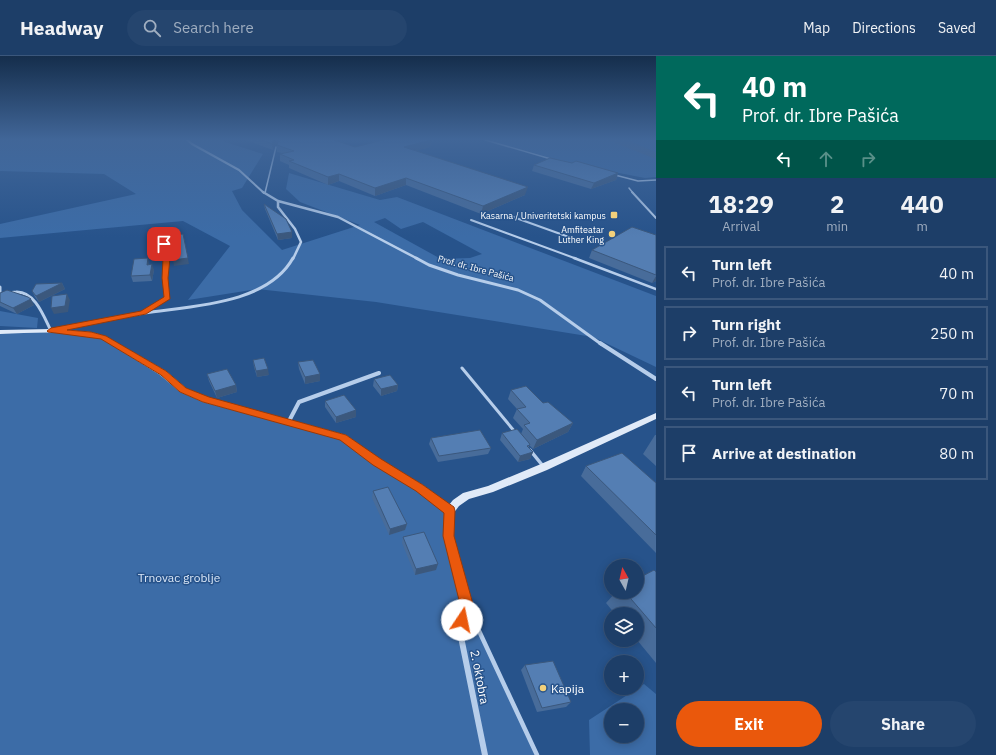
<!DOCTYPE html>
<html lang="en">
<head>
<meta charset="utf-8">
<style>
	:root { --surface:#1d3e68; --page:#25456e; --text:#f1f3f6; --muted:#a0aec0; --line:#3b577c; --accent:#ea580c }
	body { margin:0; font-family:"IBM Plex Sans",sans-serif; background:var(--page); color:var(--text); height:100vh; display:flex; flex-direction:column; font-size:15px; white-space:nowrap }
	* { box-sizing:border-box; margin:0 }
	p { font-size:13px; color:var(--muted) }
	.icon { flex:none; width:22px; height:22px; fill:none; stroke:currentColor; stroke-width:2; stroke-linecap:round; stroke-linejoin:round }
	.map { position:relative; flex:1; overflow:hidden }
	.side { display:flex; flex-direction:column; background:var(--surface); width:340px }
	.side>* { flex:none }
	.guide { background:#00695c; color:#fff; overflow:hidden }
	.needle { width:26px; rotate:352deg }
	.buttons { position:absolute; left:604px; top:503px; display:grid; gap:8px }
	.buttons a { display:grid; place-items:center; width:40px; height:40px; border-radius:50%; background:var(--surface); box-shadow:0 2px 10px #0003,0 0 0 1px var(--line); font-size:20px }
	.pin { position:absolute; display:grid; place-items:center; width:34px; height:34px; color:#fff; margin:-17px; border-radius:8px; box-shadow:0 2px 6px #0006 }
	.me { position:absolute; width:44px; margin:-22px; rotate:11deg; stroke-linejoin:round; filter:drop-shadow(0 0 3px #0008) }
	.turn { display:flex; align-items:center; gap:14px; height:84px; padding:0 20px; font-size:18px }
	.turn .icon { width:52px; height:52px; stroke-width:2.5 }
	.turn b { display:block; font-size:28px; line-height:34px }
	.lanes { display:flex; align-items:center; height:38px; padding:0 20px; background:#0003; justify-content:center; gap:20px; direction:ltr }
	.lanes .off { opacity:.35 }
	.eta { display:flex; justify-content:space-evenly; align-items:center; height:68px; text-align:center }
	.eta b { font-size:24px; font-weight:700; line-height:28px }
	.primary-button { display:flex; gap:8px; margin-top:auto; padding:8px 20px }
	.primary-button a { flex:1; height:46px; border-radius:24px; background:var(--accent); color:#fff; font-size:16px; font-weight:700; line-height:46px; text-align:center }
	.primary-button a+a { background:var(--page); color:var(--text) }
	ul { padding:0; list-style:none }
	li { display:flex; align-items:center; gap:12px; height:54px; margin:0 8px 6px; padding:0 12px; border:2px solid var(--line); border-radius:0px }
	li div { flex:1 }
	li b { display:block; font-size:15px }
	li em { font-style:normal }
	header { display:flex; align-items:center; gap:24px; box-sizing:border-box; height:56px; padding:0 20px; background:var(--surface); border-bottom:1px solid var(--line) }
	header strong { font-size:19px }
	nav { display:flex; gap:22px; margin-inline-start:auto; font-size:14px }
	.search { width:280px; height:36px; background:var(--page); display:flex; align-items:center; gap:10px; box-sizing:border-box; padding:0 14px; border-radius:22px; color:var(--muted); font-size:15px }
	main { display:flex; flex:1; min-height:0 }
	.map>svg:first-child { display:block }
	.green { fill:#3c6ca7; fill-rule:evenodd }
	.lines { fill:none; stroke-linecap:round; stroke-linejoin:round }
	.river { fill:#4a6991; fill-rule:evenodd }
	.lane-far5 { stroke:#b6cdea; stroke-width:1.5 }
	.lane-far4 { stroke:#b6cdea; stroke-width:2 }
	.lane-far3 { stroke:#b6cdea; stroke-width:2.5 }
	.lane-far2 { stroke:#b6cdea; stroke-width:3 }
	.lane-far1 { stroke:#b6cdea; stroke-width:3.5 }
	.lane { stroke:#b6cdea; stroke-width:4.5 }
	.street-far4 { stroke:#b6cdea; stroke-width:2 }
	.street-far3 { stroke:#b6cdea; stroke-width:2.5 }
	.street-far2 { stroke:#b6cdea; stroke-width:3 }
	.street-far1 { stroke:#b6cdea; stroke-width:4 }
	.street { stroke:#b6cdea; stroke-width:6 }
	.secondary { fill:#e0eaf8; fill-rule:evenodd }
	.wall { fill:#486c9a }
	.shaded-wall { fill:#3b587d }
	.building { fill:#547eb3; stroke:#3b587d }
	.route { fill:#ea580c; stroke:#983908 }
	.poi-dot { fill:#f2d07b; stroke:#27538b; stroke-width:1.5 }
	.labels { text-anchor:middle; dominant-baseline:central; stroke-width:3; stroke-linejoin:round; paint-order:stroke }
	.far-poi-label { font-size:9px; fill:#fff; stroke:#27538b; text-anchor:end }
	.far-street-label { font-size:9px; fill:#fff; stroke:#27538b }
	.near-park-label { font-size:12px; fill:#dae7f7; stroke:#27538b }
	.near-street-label { font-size:12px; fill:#fff; stroke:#27538b }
	.near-poi-label { font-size:12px; fill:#fff; stroke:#27538b; text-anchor:start }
</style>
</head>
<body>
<header>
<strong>Headway</strong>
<div class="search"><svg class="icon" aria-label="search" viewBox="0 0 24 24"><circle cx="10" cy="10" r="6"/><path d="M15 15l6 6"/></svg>Search here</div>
<nav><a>Map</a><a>Directions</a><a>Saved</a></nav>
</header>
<main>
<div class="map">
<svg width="656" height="699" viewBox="0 0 656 699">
	<rect width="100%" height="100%" fill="#27538b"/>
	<path class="green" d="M0,83H220L225,86L263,98L242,132L232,135L242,154L282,194L360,169L300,146L286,133L289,117L380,144L397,141L656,240V311L593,281L376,246L257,233L188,244L230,190L183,165L0,182V168L136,138L104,118L0,115ZM385,162L401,173L423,166L482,198L470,202L441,203L374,166Z
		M486,83H656V121L645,122L572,108Z
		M0,255L38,262L37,272L0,270Z
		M51,275L103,281L183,334L206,344L343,381L450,455L448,480L466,547L537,699H0V276Z
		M644,628L656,638V699H590L589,664ZM611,654H637V680H611Z"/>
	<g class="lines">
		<path class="river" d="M609,83H624L656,96V103L610,85Z"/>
		<path class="lane-far5" d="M482,83L551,103
			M615,119L638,125L656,124
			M629,132L633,137
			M265,137L276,91"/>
		<path class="lane-far4" d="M632,136L656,162
			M505,158L580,185
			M471,164L577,203"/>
		<path class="lane-far3" d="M574,202L656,233"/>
		<path class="lane-far2" d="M462,312L515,376"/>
		<path class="lane-far1" d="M530,394L543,410
			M450,457L448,480L461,529"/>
		<path class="lane" d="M461,528L466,547L537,699"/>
		<path class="street-far4" d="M186,83L192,88L239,114L264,137"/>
		<path class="street-far3" d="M263,136L278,145L338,161L418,203
			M278,145V151L295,173L301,186L293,203
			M161,174L167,203"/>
		<path class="street-far2" d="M416,202L429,209L458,219L518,234L540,244L601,288
			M0,231V237
			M0,240C5,239 11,236 16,236C35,235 44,261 51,275C82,269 113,262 144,257C190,250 267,249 293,202
			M146,255L167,242L165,222L167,202"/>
		<path class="street-far1" d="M600,287L656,323
			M288,367L299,346L379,317"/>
		<path class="street" d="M466,547L462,564L461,581L485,699"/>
		<path class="secondary" d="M51,273L91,276L105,280L166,315L186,332L208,342L346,379L380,404L423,429L449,449L453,444L463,437L488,430L541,408L656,357V363L547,414L493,436L469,443L459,450L453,458L450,459L447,458L417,435L374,408L340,383L203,346L180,336L160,319L101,282C68,274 33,277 0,278V274Z"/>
	</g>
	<path class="wall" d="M243,83H331L355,91L381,85V83H436L431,85L430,91L415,95L525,139L481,158L406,129L375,140L339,125L328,129L289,112V109L280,105V98L282,97L277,96V89L274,90L273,94Z
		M534,109L618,117L616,124L591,133L532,115Z
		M264,148L292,176V182L278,184L265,153Z
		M656,179V225L652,227L589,202L592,194Z
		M149,208L154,214L152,225L133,226L131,220Z
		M62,227L65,233L39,246L35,241L32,235Z
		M0,237L34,249L17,258L0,250Z
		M253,304L269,319L257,321L254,311Z
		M298,306L320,318V325L305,328L299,313Z
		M207,318L236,329L237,336L217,342L209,325Z
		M374,323L398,329L397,335L381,340L373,330Z
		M511,334L543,347L573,367L568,376L533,393L529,389V391L533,396L530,403L518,406L500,384L502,377L521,378L523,373L513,362L517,353L508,343Z
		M325,345L356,361L336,367L325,351Z
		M655,379H656V410L643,398Z
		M431,382L491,392L488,398L438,406L429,388Z
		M586,410L656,427V497L581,420Z
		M373,435L407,468L405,474L389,479L372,442Z
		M403,481L436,514L415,519L402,487Z
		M656,516V607L637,584V558H615L606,547L616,536H637Z
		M525,609L571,646L566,651L537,656L521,614Z"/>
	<path class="shaded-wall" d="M274,83H276L277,89L274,90L273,94L272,88Z
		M422,83H436L431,85L430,91L404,98V91Z
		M618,117L616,124L591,133L594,127Z
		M339,118V125L328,129V121Z
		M406,122V129L375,140V132Z
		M528,131L525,139L481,158L483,150Z
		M292,176V182L278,184L277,178Z
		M183,178L189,208L174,210L173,204Z
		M148,202L149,208L147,209Z
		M152,208L154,214L152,225L150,219Z
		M656,220V225L652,227Z
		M62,227L65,233L39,246L36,240Z
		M67,238L70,244L68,256L54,258L51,252Z
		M31,243L34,249L17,258L13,252Z
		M268,313L269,319L257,321L256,315Z
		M320,318V325L305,328V321Z
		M236,329L237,336L217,342L215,335Z
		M398,329L397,335L381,340V333Z
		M356,354V361L336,367V361Z
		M573,367L568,376L533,393L537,384Z
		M533,396L530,403L518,406L520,400Z
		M407,468L405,474L389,479L390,473Z
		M438,508L436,514L415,519L416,513Z"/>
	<path class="building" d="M260,83H274L272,88Z
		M277,83H331L355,91L387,83H428L431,84L404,91L528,131L483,150L406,122L375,132L339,118L328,121L289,105L294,104L280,98L294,95L277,89L278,84Z
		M550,102L572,107L576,105L618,117L594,127L534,109Z
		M264,148L286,163L292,176L277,178Z
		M632,171L656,179V219L592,194Z
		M183,178L188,202L173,204L171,179Z
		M148,202L147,209L152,208L150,219L131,220L134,203Z
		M62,227L36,240L32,235L36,228Z
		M7,234L28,241L31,243L13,252L0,246V237Z
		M67,238L65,250L51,252L52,240Z
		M264,302L268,313L256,315L253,304Z
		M313,304L320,318L305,321L298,306Z
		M227,313L236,329L215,335L207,318Z
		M390,319L398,329L381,333L374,323Z
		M526,330L543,347L548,346L573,367L537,384L524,369L530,367L517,353L526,351L511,334Z
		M344,339L356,354L336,361L325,345Z
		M517,373L529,387L530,389L527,390L533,396L520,400L502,377Z
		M480,374L491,392L439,400L431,382Z
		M622,397L656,427V479L586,410Z
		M388,431L407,468L390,473L373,435Z
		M424,476L438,508L416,513L403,481Z
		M654,514L656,516V572L625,536H637V523Z
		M553,605L571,646L542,652L525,609Z"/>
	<linearGradient id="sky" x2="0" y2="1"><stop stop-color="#152e4c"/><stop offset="0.46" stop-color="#416698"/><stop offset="1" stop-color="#416698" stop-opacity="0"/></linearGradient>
	<rect width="656" height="181" fill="url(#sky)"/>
	<path class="route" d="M162,187L167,188L170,202L168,222L170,243L146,258L67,274L91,276L106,280L166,315L186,332L209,341L346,379L381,403L423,429L454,451L455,455L454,480L473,548L467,569L462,571L457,569L455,564L460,548L443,480L444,457L416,435L373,409L340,384L203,346L180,336L161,319L101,283L48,276L47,275L51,272L141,255L164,241L162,222L163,202Z"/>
	<g class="poi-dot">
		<rect x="610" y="155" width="8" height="8" rx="2"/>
		<circle cx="612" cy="178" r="4"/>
		<circle cx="543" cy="632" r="4"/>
	</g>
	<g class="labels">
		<g class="far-poi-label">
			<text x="606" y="159">Kasarna / Univeritetski kampus</text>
			<text x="604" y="173">Amfiteatar<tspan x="604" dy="10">Luther King</tspan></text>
		</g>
		<g class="far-street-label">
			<text transform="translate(476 212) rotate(15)">Prof. dr. Ibre Pašića</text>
		</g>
		<g class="near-park-label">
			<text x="179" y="521">Trnovac groblje</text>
		</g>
		<g class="near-street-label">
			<text transform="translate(480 621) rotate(79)">2. oktobra</text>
		</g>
		<g class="near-poi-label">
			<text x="551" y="632">Kapija</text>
		</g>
	</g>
</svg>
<div class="buttons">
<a><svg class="needle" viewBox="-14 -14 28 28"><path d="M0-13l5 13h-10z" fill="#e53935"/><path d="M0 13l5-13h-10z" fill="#a0aec0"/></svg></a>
<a><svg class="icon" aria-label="layers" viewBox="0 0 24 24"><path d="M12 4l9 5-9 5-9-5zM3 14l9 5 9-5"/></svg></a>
<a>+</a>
<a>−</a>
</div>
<div class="pin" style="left:164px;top:188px;background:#d93025"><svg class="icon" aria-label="arrive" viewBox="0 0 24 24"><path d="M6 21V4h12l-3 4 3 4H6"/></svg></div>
<svg class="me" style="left:462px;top:564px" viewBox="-20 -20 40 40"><circle r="19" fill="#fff"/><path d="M0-13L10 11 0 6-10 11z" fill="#ea580c"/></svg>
</div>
<section class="side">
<div class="guide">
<div class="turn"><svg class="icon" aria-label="left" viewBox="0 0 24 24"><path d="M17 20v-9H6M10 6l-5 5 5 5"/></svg><div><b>40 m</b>Prof. dr. Ibre Pašića</div></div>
<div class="lanes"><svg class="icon" aria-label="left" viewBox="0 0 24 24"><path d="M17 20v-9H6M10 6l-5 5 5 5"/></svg><svg class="icon off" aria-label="ahead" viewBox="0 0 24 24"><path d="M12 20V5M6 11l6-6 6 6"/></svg><svg class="icon off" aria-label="right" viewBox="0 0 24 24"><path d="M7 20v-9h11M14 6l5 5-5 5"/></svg></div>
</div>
<div class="eta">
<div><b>18:29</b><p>Arrival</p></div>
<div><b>2</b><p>min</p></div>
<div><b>440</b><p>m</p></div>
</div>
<ul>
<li><svg class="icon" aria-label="left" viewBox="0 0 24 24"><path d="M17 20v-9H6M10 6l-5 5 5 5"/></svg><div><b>Turn left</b><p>Prof. dr. Ibre Pašića</p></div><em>40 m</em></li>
<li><svg class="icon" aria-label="right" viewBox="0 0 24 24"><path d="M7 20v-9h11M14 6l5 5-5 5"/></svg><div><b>Turn right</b><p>Prof. dr. Ibre Pašića</p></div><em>250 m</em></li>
<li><svg class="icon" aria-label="left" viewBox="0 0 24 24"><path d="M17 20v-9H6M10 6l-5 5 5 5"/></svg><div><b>Turn left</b><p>Prof. dr. Ibre Pašića</p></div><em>70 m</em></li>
<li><svg class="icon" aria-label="arrive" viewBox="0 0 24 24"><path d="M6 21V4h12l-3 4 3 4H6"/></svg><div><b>Arrive at destination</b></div><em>80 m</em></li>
</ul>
<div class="primary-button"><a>Exit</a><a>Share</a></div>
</section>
</main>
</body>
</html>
